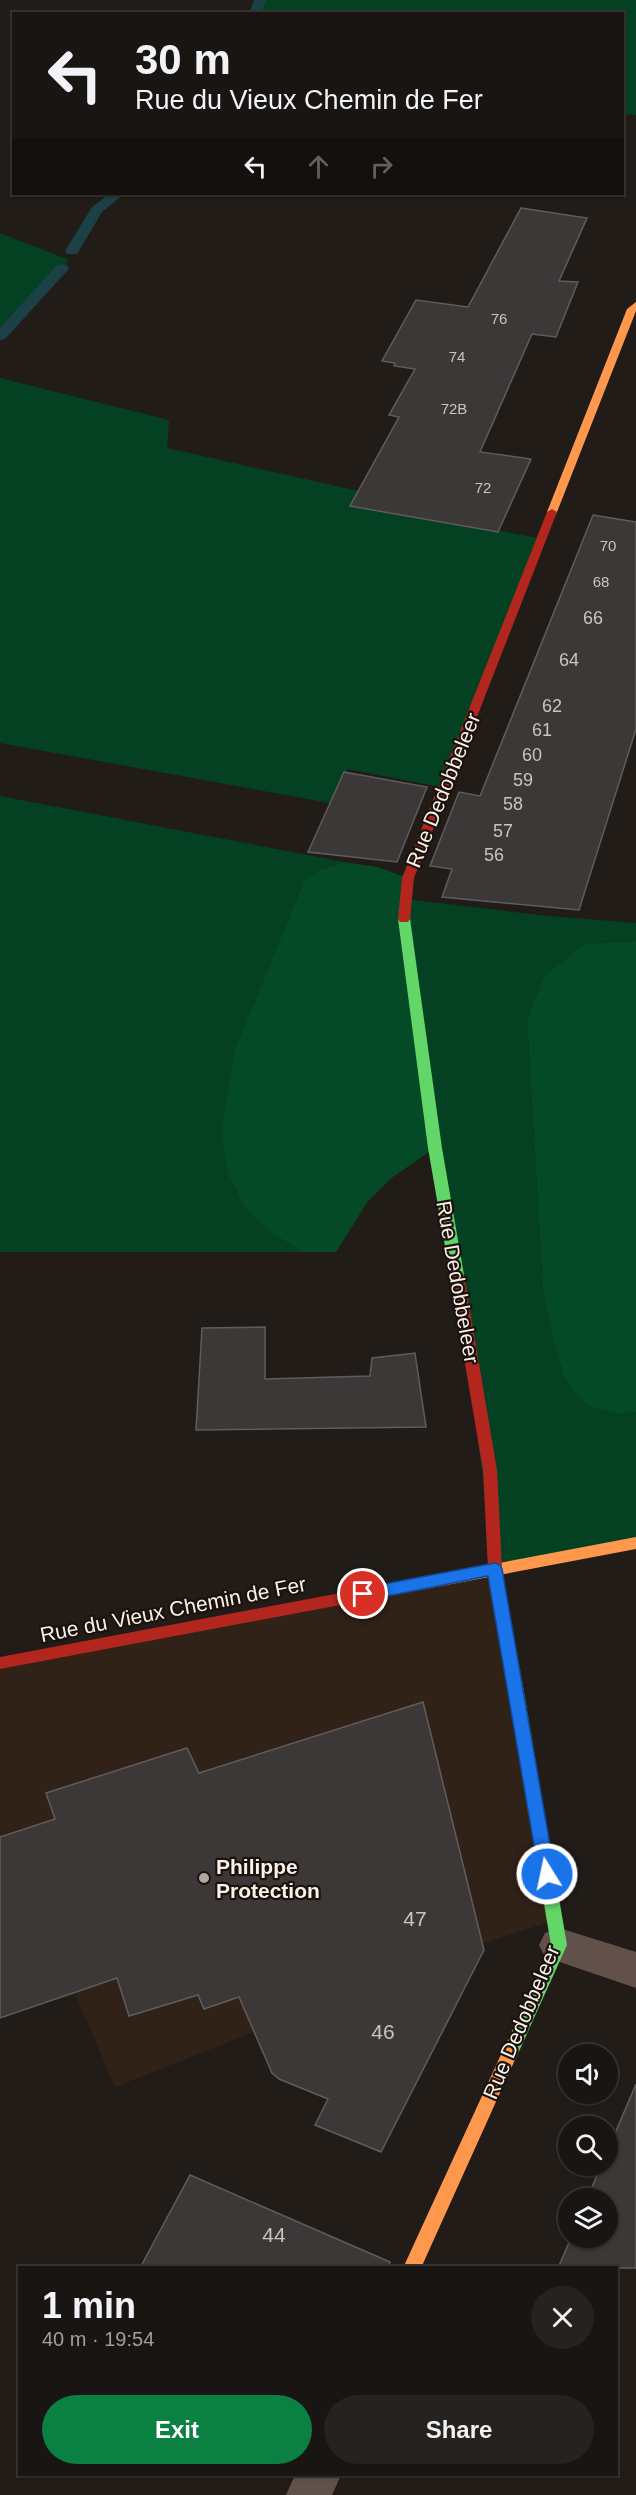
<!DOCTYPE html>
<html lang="en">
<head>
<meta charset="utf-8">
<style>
	:root { --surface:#191512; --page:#262220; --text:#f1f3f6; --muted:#9f9f9f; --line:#373432; --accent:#0b8043 }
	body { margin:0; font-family:Helvetica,sans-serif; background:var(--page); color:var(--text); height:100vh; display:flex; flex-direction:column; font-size:22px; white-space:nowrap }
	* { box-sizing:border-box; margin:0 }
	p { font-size:20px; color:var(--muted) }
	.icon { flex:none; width:33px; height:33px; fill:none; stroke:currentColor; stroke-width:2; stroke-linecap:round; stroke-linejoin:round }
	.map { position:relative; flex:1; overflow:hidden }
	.side { position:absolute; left:18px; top:2266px; width:600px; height:210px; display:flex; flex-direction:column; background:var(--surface); border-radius:0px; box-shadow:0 2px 4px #0004,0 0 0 2px var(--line) }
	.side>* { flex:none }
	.guide { position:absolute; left:12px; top:12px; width:612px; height:183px; border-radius:0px; box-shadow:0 2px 4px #0004,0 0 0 2px var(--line); background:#191512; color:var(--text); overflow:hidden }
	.tools { position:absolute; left:558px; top:2044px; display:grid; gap:12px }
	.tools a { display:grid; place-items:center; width:60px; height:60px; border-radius:50%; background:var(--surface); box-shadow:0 2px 4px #0004,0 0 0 2px var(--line); font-size:30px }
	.pin { position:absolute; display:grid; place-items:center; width:51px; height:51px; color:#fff; margin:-26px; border:3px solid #fff; border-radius:50%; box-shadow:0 2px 6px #0007 }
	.me { position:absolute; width:66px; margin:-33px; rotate:350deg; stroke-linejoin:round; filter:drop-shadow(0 0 4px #0008) }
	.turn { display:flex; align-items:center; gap:21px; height:126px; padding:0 24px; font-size:27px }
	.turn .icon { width:78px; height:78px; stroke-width:2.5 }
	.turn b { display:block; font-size:42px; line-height:51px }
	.lanes { display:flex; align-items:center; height:57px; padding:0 24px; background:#0003; justify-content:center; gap:30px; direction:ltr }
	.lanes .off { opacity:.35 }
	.round { display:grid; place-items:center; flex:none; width:63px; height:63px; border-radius:32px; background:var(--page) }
	.head { display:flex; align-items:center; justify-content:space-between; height:102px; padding:0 24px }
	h1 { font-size:36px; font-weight:700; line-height:45px }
	.cta { display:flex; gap:12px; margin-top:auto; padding:12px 24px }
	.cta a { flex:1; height:69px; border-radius:36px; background:var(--accent); color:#fff; font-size:24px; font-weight:700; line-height:69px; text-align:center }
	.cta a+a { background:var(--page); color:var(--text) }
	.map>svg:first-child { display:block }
	.built { fill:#312218 }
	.green { fill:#044122 }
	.forest { fill:#044a27 }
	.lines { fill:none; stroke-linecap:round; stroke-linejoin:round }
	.stream { fill:#1b4146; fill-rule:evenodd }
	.building { fill:#3b3837; stroke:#605c5d; stroke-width:1.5 }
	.street { fill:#62514b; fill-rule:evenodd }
	.fast { fill:#63d668; fill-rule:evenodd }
	.slow { fill:#ff974d; fill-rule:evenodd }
	.jam { fill:#b3261e; fill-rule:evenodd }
	.route { fill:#1a73e8; stroke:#114b97; stroke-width:1.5 }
	.poi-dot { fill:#ada7a2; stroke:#1c120b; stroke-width:2 }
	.labels { text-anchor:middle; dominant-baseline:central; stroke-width:4.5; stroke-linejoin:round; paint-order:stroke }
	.far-number-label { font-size:15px; fill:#cac4bf }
	.number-label { font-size:18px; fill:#cac4bf }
	.street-label { font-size:21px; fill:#f9f2ec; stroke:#1c120b }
	.poi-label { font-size:21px; font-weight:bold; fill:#f9f2ec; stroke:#1c120b; text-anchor:start }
	.near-number-label { font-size:21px; fill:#cac4bf }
</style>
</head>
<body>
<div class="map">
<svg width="636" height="2495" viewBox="0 0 636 2495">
	<rect width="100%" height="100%" fill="#211c18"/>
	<path class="built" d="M495,1569L555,1920L437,1959L115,2087L74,1991L0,2016V1663Z"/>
	<path class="green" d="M260,0H636V115L623,114L622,14L255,13Z
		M0,233L69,260L0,336Z
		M0,378L169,420L167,448L363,492L411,513L542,539L445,788L348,769L330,803L0,743Z
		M0,796L344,862L323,869L272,1233L302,1252H0Z
		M406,899L538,915L636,923V941L585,944L527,1020L543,1289L553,1340L565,1380L618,1414L636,1412V1543L495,1569Z"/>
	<path class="forest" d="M344,862L377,867L408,878L435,1148L390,1179L368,1201L336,1252H302L272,1233L245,1208L228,1173L222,1131L235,1050L305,880L323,869Z
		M636,941V1412L619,1414L587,1405L565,1380L553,1340L543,1289L527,1020L544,977L585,944Z"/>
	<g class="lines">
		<path class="stream" d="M254,0H266L261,14H249Z
			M109,194H124L102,212L77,254H67L65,251L92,207Z
			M62,264L67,265L69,268L67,271L5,339L0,340V328L57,265Z"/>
	</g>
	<path class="building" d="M521,208L587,218L559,281L578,282L556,337L532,334L480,452L531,459L498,532L350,506L399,417L389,415L415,369L394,366L395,363L382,361L416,300L468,307Z
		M593,515L636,522V729L579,910L442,897L452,869L430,866L459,792L480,796Z
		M344,772L427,787L397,862L308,852Z
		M265,1327V1379L370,1376L372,1358L415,1353L426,1427L196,1430L202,1328Z
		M423,1702L484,1950L381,2152L315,2125L328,2099L279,2079L272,2073L239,1997L204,2009L198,1995L129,2016L117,1978L0,2018V1837L55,1819L46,1793L187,1748L199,1773Z
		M636,2084V2268H558L571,2238H608V2199H587L601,2166H608V2150Z
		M190,2175L390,2262L388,2268H140Z"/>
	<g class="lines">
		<path class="street" d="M559,1928L636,1952V1988L545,1957L539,1945L545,1933Z
			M295,2475H341L332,2495H286Z"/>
		<path class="fast" d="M404,915L410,919L442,1148L464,1275L457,1280L450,1275L428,1148L398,919Z
			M514,1675L519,1677L522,1681L567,1945L516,2058L510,2061L504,2058L502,2053L551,1945L506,1681L509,1677Z"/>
		<path class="slow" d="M636,302V311L557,512L556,514H548L547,512L627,309Z
			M636,1537V1549L420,1590L415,1588L413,1584L415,1580L420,1578Z
			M510,2045L516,2048L518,2053L421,2268H403L504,2048Z"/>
		<path class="jam" d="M552,509L557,512L414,878L410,919L408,922H400L398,919L402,878L547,512Z
			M457,1270L464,1275L497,1470L502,1569L522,1681L519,1685L514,1687L509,1685L506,1681L488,1569L483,1470L450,1275Z
			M420,1578L425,1580L427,1584L425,1588L420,1590L0,1669V1657Z"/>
	</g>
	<path class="route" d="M495,1563L500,1565L502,1569L555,1874L553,1878L547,1880L541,1878L539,1874L488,1576L363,1601L358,1599L356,1594L358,1590L363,1588Z"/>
	<circle class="poi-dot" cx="204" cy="1878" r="6"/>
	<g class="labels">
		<g class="far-number-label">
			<text x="499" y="318">76</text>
			<text x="457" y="356">74</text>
			<text x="454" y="408">72B</text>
			<text x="483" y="487">72</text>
			<text x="608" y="545">70</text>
			<text x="601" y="581">68</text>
		</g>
		<g class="number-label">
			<text x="593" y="618">66</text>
			<text x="569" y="660">64</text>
			<text x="552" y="706">62</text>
			<text x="542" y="730">61</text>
			<text x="532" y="755">60</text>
			<text x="523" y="780">59</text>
			<text x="513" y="804">58</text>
			<text x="503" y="831">57</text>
			<text x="494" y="855">56</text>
		</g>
		<g class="street-label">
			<text transform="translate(443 790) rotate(-68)">Rue Dedobbeleer</text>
			<text transform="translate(458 1282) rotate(80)">Rue Dedobbeleer</text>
			<text transform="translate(173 1609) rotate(-11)">Rue du Vieux Chemin de Fer</text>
			<text transform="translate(521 2022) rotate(-67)">Rue Dedobbeleer</text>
		</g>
		<g class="poi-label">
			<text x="216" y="1866">Philippe<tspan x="216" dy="24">Protection</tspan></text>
		</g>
		<g class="near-number-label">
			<text x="415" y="1918">47</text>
			<text x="383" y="2031">46</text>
			<text x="274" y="2234">44</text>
		</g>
	</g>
</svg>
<div class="tools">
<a><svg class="icon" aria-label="sound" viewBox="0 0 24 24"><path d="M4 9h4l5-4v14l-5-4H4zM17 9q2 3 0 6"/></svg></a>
<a><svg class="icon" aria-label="search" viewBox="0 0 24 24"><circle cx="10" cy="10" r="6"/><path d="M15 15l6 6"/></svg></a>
<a><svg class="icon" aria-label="layers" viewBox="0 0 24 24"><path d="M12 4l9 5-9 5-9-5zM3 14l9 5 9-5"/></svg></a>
</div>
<div class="pin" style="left:363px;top:1594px;background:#d93025"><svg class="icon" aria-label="arrive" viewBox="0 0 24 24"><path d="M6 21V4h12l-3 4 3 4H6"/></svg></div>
<svg class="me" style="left:547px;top:1874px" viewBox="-20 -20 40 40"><circle r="17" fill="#1a73e8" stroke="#fff" stroke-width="3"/><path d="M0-11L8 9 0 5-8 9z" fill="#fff"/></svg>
<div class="guide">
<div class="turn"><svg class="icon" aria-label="left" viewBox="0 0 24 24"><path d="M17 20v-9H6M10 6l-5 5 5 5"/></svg><div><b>30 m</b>Rue du Vieux Chemin de Fer</div></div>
<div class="lanes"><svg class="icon" aria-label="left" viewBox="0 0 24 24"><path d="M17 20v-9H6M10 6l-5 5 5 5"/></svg><svg class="icon off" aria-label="ahead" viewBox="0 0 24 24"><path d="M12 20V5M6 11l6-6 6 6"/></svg><svg class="icon off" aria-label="right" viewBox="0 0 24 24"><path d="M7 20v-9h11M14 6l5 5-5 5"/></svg></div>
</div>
<section class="side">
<div class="head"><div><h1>1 min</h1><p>40 m · 19:54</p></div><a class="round"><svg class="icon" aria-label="close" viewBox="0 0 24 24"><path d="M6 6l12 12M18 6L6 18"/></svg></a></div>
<div class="cta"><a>Exit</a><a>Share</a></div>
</section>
</div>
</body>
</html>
